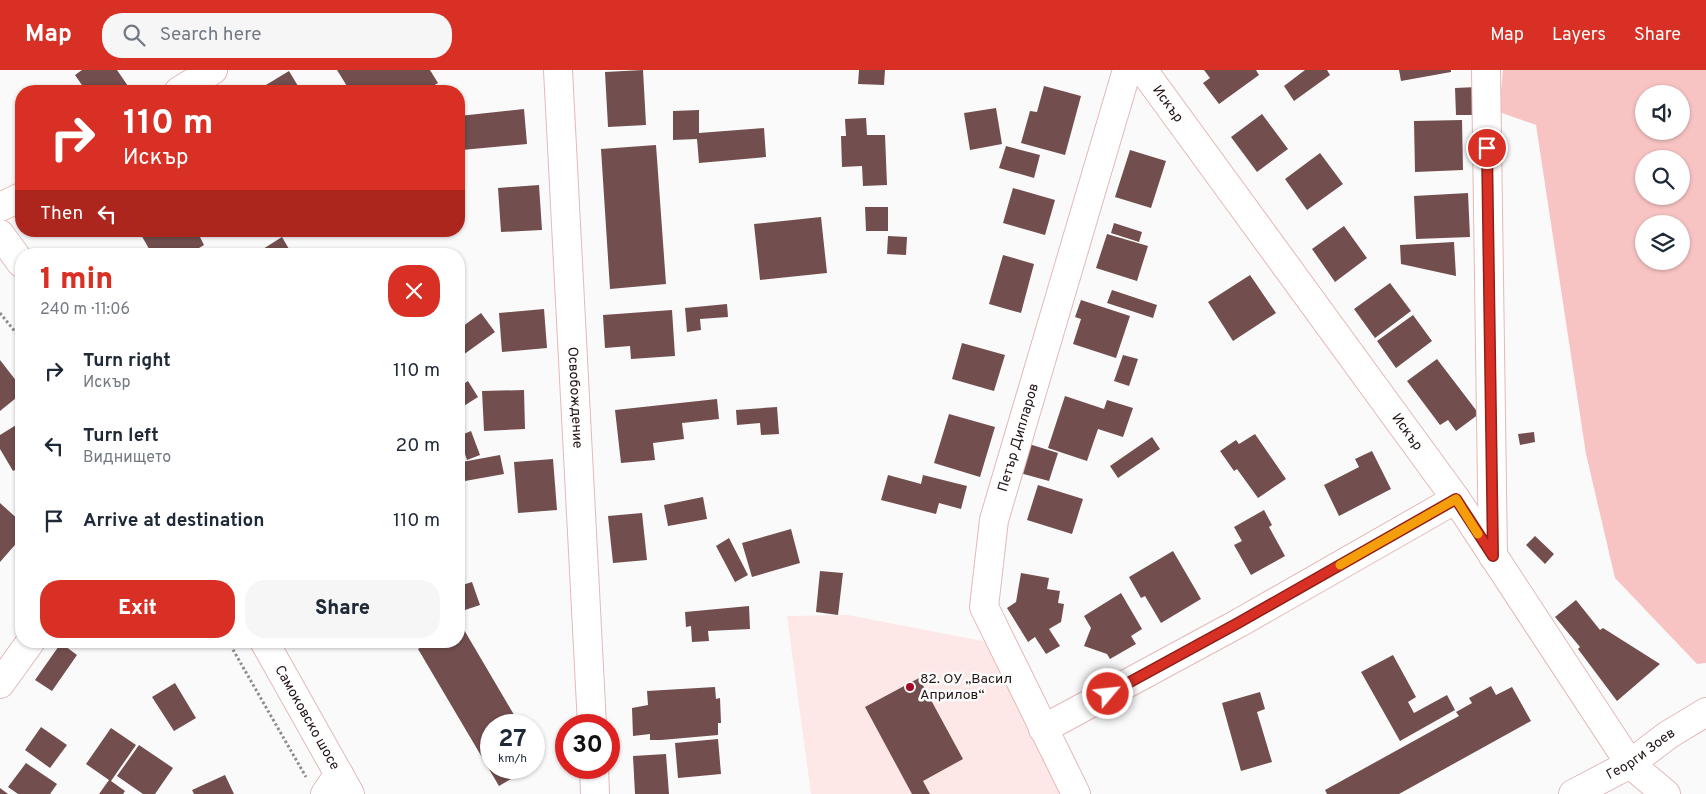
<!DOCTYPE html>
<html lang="en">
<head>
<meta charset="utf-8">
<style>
	:root { --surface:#fff; --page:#f6f6f7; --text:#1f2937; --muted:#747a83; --accent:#d93025 }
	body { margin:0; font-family:Overpass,sans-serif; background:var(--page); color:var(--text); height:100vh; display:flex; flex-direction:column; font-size:19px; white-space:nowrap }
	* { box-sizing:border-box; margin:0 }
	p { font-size:16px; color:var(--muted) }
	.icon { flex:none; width:28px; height:28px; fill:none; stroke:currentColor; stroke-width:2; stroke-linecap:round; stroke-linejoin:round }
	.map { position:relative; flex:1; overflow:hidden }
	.sheet { position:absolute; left:15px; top:178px; width:450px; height:400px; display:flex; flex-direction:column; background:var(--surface); border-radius:20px; box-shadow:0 1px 4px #0004 }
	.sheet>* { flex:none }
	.top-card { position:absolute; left:15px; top:15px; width:450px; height:152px; border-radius:20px; box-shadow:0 1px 4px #0004; background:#d93025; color:#fff; overflow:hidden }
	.buttons { position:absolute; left:1635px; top:15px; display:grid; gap:10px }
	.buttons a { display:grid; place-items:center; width:55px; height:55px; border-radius:50%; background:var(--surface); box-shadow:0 1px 4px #0004; font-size:25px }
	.speed { position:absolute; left:480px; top:644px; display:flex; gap:10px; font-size:25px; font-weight:700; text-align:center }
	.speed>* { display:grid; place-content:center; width:65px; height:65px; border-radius:50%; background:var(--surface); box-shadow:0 1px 4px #0004; line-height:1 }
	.speed small { font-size:12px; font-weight:400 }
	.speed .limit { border:8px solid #d22; background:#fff; color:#111 }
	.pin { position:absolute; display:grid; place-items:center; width:42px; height:42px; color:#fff; margin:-21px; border:2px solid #fff; border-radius:50%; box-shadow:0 1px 5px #0007 }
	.me { position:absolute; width:55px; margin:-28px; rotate:62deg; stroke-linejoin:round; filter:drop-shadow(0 0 4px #0008) }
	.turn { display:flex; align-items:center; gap:18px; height:105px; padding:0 25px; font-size:22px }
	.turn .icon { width:65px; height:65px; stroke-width:2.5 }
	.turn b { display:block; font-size:35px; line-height:42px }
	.then { display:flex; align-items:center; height:48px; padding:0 25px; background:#0003; gap:10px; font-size:19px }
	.round { display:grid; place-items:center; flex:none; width:52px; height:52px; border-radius:20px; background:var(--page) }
	.summary { display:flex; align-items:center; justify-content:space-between; height:85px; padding:0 25px }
	h1 { font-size:30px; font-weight:800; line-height:38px; color:var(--accent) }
	.button { display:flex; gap:10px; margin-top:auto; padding:10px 25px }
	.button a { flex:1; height:58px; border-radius:20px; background:var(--accent); color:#fff; font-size:20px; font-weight:800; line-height:58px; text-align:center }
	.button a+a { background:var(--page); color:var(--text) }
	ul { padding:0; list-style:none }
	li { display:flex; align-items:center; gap:15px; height:75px; padding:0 25px }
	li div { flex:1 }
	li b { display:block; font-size:19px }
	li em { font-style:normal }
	header { display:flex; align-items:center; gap:30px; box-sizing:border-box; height:70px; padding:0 25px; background:var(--accent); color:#fff }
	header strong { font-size:24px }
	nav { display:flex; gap:28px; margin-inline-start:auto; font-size:18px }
	.search { width:350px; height:45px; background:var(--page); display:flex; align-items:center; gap:12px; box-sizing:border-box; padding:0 18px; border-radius:20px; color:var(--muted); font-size:19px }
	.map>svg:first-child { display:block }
	.built { fill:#fde8e7 }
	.green { fill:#f8c4c3; fill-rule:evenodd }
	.building { fill:#724e4e }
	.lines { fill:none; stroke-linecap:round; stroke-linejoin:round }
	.minor-casing { stroke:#e4b9b8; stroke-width:30 }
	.secondary-casing { stroke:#e4b9b8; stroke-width:30 }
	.path { stroke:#928b8b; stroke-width:3; stroke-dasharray:2.5 2.5; stroke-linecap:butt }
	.minor { stroke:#fff; stroke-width:28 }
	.secondary { stroke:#fff; stroke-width:28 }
	.route-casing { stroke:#8d1f18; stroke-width:12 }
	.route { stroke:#d93025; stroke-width:9 }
	.slow { stroke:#f59e0b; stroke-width:9 }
	.poi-dot { fill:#a4082a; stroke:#fafafa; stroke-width:2 }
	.labels { text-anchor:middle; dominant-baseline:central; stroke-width:5; stroke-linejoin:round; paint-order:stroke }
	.street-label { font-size:14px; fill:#241515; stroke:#fafafa }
	.poi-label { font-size:14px; fill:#241515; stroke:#fafafa; text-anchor:start }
</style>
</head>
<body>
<header>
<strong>Map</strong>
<div class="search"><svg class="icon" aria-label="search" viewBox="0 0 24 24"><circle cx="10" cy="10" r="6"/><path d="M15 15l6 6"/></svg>Search here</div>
<nav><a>Map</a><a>Layers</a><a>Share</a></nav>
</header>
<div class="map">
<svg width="1706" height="724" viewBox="0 0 1706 724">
	<rect width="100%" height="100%" fill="#fafafa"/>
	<path class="built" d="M848,545L1003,575L1076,724H811L787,546Z"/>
	<path class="green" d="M1503,0H1706V593L1697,594L1615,508L1586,384L1536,55L1499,42ZM1644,24H1681V61H1644ZM1644,89H1681V126H1644ZM1644,154H1681V191H1644Z"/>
	<path class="building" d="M82,0H117L130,19L126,21H86L75,5Z
		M337,0H430L438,13L425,21H362L359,18L350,21Z
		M643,0L646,55L608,57L605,2Z
		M859,0H885L884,15L858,14Z
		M1204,0H1256L1259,5L1219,34L1203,13L1210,8Z
		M1305,0H1327L1330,5L1294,31L1284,16Z
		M1399,0H1451V2L1401,11Z
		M289,1L301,21H256Z
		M1044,16L1081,26L1065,85L1021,73L1030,41L1037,42Z
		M1477,17V45H1456L1455,18Z
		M996,38L1002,74L970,80L964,43Z
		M524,39L527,74L462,80L459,46Z
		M699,40V63L764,58L766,87L699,93L697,69L673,70V41Z
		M1262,44L1288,79L1257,102L1231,67Z
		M866,48L867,65H885L887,115L863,116L862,96L842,97L841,66H846L845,49Z
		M1462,50L1463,100L1415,102L1414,51Z
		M656,75L666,214L610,219L601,79Z
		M1006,76L1040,85L1034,108L999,98Z
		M1130,80L1166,91L1151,138L1115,127Z
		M1320,83L1343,114L1307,140L1285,109Z
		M539,115L542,160L501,162L498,118Z
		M1013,118L1055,130L1045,165L1003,153Z
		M1468,123L1470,167L1416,169L1414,126Z
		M865,137H888V161H866Z
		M821,147L827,203L760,210L754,154Z
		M1114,153L1142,162L1139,172L1111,163Z
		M1344,156L1367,188L1335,212L1312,179Z
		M144,161H197L204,175L189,184H152L140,163Z
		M1107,164L1148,176L1137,211L1096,198Z
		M888,166L907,167L906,185L887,184Z
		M282,167L289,179L281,184H255Z
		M1454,172L1456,206L1401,194L1400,175Z
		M1003,185L1034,194L1021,243L989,234Z
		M1250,205L1276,243L1233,271L1208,232Z
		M1390,213L1411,241L1375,268L1354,239Z
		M1112,220L1157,235L1153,248L1107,233Z
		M1081,230L1130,246L1116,288L1073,274L1081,249L1075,247Z
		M727,234L728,247L700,249L701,260L687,262L685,238Z
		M544,239L547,278L502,282L499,243Z
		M672,240L675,286L631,289L630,276L605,278L603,245Z
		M481,243L495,262L463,285L459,279V259Z
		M1413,245L1432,271L1396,298L1377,271Z
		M962,273L1005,285L994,321L952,309Z
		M1123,285L1138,289L1129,316L1114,311Z
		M1437,289L1479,344L1456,361L1448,350L1440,355L1407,311Z
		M0,290L21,317V324L0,341Z
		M468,311L478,327L459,339V317Z
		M524,320L525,359L484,361L482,321Z
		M1065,326L1104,339L1107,330L1133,338L1123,367L1098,359L1087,391L1048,378Z
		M717,329L719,349L682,353L684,369L653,373L655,390L621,393L615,340Z
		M777,337L779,364L761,365L760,353L737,355L736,340Z
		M949,344L995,357L980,407L934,393Z
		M21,352V407L17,399L13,401L0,379V365Z
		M471,361L480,385L467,390L459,366Z
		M1534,362L1535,372L1520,375L1518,364Z
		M1255,364L1286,409L1258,428L1237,399L1234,401L1220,381L1236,370L1239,374Z
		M1152,367L1160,379L1118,408L1110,396Z
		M1029,374L1058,383L1049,411L1020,403Z
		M1372,381L1391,419L1339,446L1324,415L1359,397L1355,389Z
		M500,385L504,404L465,411L462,392Z
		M553,389L557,440L518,443L514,392Z
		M888,405L921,414L923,405L967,416L961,439L939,433L936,444L881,430Z
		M1038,415L1083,429L1072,464L1027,450Z
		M703,427L707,449L668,456L664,435Z
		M0,433L21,452V468L0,492Z
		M1264,440L1272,455L1269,457L1285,486L1251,505L1234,475L1242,471L1234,457Z
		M642,443L647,490L613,493L608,446Z
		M791,459L800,493L752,507L742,473Z
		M1535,466L1554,484L1545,494L1526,475Z
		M729,468L748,505L735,512L716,476Z
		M1173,481L1201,529L1161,553L1145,526L1141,528L1129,507Z
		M820,501L843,503L838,545L816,542Z
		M1021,503L1049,508L1047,519L1060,521L1058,533L1064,534L1061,552L1049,559L1060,576L1046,584L1035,567L1028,572L1007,538L1016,532Z
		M472,512L480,535L459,542V516Z
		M1121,523L1142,559L1131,566L1136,574L1110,589L1107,584L1084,576L1091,558L1084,546Z
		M1576,530L1600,560L1603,558L1660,594L1617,631L1578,579L1580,577L1555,547Z
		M749,536L750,559L708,561L709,571L692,572L691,556L686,557L685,542Z
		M460,553L520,655H491V698H530L499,716L418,579L430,571H459Z
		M61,573L77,585L52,621L35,610Z
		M1393,585L1416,627L1408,632L1414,643L1447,625L1455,640L1400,671L1361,602Z
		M919,608L963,689L923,711L930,724H912L865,637Z
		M175,613L196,648L174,661L152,627Z
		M1491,616L1496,625L1512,617L1531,651L1399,724H1327L1325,720L1459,646L1456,642L1472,633L1469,628Z
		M715,617L716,629L720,628L721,653H718V665L661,670H650V664L633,666L632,638L648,635L647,621Z
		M1260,622L1265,639L1257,642L1272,692L1241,701L1222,633Z
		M41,657L67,675L50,698L25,680Z
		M111,658L136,675L111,711L125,721L123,724H99L109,710L86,694Z
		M718,669L721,704L678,708L675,673Z
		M139,675L173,698L155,724H143L117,706Z
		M534,678L541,691L534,695Z
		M666,684L669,724H635L633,686Z
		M26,693L57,714L50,724H18L8,717Z
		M225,705L234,724H194L192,720Z
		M0,718L8,724H0Z"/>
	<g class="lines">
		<g class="minor-casing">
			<g id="minor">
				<path id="s1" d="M558,0L592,655"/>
				<path id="s2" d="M1143,0L1456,429L1630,694L1666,724"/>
				<path d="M1486,0L1493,486"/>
				<path d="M179,21L213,0"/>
				<path d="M0,137L21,127"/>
				<path d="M0,614L31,571"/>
				<path d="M1043,659L1239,553L1456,429"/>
				<path d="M594,698L595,724"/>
				<path d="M325,724L339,704"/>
				<path id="s3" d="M1076,724L984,537L994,450L1127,0"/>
				<path id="s4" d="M1573,724L1630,694L1668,665L1706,642"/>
			</g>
		</g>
		<g class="secondary-casing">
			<g id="secondary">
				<path d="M0,164L21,193"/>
				<path id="s5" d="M264,571L350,724"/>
			</g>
		</g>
		<path class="path" d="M0,243L21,269
			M228,571L306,707"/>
		<use href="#minor" class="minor"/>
		<use href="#secondary" class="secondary"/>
	</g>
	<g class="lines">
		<g class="route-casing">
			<path id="route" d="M1108,624L1238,553L1456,429L1493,486L1487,78"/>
		</g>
		<use href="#route" class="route"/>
		<path class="slow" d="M1340,495L1456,429L1478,464"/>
	</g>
	<circle class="poi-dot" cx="910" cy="617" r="5"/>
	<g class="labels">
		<g class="street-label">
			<text stroke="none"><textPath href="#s2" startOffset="42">Искър</textPath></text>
			<text stroke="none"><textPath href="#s1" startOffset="328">Освобождение</textPath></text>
			<text stroke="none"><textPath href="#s2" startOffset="448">Искър</textPath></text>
			<text stroke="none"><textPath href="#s3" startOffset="382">Петър Дипларов</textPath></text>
			<text stroke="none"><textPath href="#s5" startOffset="88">Самоковско шосе</textPath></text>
			<text stroke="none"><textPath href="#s4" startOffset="79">Георги Зоев</textPath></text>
		</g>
		<g class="poi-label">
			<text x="920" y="609">82. ОУ „Васил<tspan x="920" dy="16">Априлов“</tspan></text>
		</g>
	</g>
</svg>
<div class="buttons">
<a><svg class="icon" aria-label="sound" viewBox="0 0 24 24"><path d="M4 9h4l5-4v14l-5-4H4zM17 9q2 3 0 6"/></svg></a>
<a><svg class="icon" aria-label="search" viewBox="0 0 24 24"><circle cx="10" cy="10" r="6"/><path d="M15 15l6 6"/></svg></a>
<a><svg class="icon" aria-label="layers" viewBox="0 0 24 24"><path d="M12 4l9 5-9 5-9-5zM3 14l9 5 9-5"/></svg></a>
</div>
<div class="speed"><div>27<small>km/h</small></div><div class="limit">30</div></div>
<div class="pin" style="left:1487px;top:78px;background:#d93025"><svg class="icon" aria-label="arrive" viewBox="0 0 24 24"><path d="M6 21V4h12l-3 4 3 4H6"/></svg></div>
<svg class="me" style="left:1108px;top:624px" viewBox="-20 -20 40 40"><circle r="17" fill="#d93025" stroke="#fff" stroke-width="3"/><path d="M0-11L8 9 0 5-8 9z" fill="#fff"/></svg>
<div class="top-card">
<div class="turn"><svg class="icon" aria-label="right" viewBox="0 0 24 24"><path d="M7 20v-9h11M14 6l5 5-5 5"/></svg><div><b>110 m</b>Искър</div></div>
<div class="then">Then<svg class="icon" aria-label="left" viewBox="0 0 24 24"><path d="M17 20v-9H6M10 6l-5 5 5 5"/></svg></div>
</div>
<section class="sheet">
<div class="summary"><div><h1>1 min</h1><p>240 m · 11:06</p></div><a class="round" style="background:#d93025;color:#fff"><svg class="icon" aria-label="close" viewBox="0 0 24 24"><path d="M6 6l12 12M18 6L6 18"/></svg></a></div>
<ul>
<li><svg class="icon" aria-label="right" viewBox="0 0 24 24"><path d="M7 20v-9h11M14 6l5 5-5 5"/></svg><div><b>Turn right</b><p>Искър</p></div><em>110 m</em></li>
<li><svg class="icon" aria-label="left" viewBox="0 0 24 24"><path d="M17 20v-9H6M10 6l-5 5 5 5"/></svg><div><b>Turn left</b><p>Виднището</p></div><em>20 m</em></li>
<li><svg class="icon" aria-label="arrive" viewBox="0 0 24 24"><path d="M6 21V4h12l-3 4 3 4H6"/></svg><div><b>Arrive at destination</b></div><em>110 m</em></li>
</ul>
<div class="button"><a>Exit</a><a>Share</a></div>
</section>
</div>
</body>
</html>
